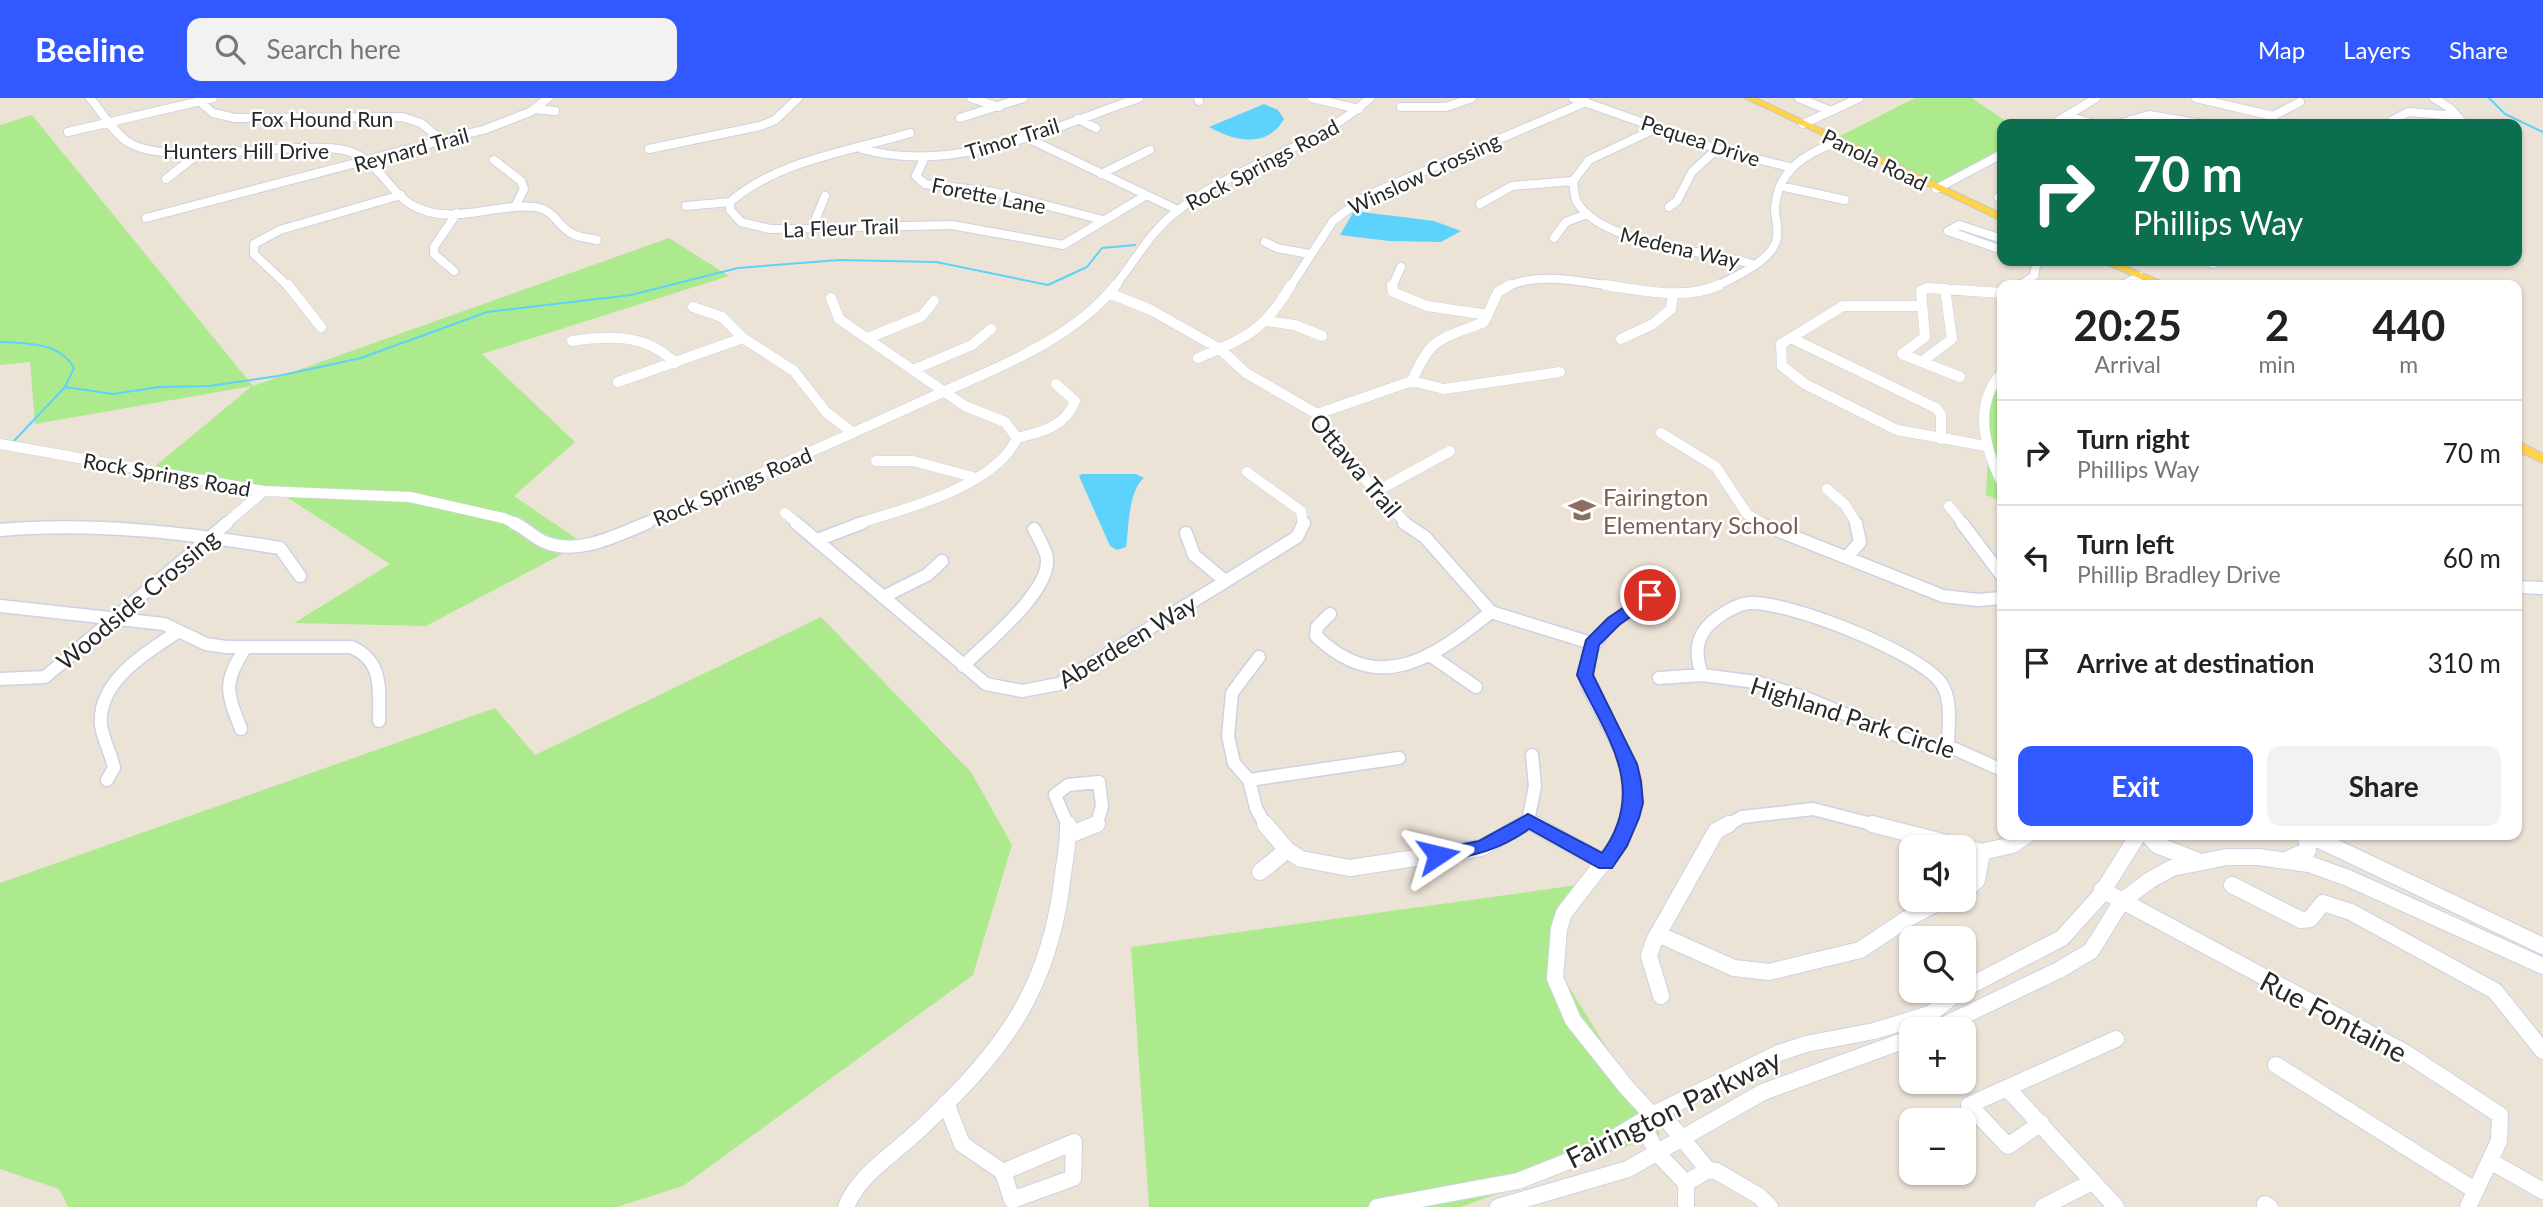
<!DOCTYPE html>
<html lang="en">
<head>
<meta charset="utf-8">
<style>
	:root { --surface:#fff; --page:#f2f2f2; --text:#222; --muted:#767676; --line:#e0e0e0; --accent:#3259ff }
	body { margin:0; font-family:Lato,sans-serif; background:var(--page); color:var(--text); height:100vh; display:flex; flex-direction:column; font-size:26px; white-space:nowrap }
	* { box-sizing:border-box; margin:0 }
	p { font-size:23px; color:var(--muted) }
	.icon { flex:none; width:38px; height:38px; fill:none; stroke:currentColor; stroke-width:2; stroke-linecap:round; stroke-linejoin:round }
	.map { position:relative; flex:1; overflow:hidden }
	.side { position:absolute; left:1997px; top:182px; width:525px; height:560px; display:flex; flex-direction:column; background:var(--surface); border-radius:14px; box-shadow:0 2px 5px #0004 }
	.side>* { flex:none }
	.banner { position:absolute; left:1997px; top:21px; width:525px; height:147px; border-radius:14px; box-shadow:0 2px 5px #0004; background:#0b6e4f; color:#fff; overflow:hidden }
	.fabs { position:absolute; left:1899px; top:737px; display:grid; gap:14px }
	.fabs a { display:grid; place-items:center; width:77px; height:77px; border-radius:14px; background:var(--surface); box-shadow:0 2px 5px #0004; font-size:35px }
	.pin { position:absolute; display:grid; place-items:center; width:60px; height:60px; color:#fff; margin:-30px; border:4px solid #fff; border-radius:50%; box-shadow:0 2px 7px #0007 }
	.me { position:absolute; width:77px; margin:-38px; rotate:80deg; stroke-linejoin:round; filter:drop-shadow(0 0 5px #0008) }
	.turn { display:flex; align-items:center; gap:24px; height:147px; padding:0 21px; font-size:32px }
	.turn .icon { width:91px; height:91px; stroke-width:2.5 }
	.turn b { display:block; font-size:49px; line-height:60px }
	.eta { display:flex; justify-content:space-evenly; align-items:center; height:119px; text-align:center }
	.eta b { font-size:42px; font-weight:700; line-height:49px }
	.action { display:flex; gap:14px; margin-top:auto; padding:14px 21px }
	.action a { flex:1; height:80px; border-radius:14px; background:var(--accent); color:#fff; font-size:28px; font-weight:700; line-height:80px; text-align:center }
	.action a+a { background:var(--page); color:var(--text) }
	ul { padding:0; list-style:none }
	li { display:flex; align-items:center; gap:21px; height:105px; padding:0 21px; border-top:2px solid var(--line) }
	li div { flex:1 }
	li b { display:block; font-size:26px }
	li em { font-style:normal }
	header { display:flex; align-items:center; gap:42px; box-sizing:border-box; height:98px; padding:0 35px; background:var(--accent); color:#fff }
	header strong { font-size:33px }
	nav { display:flex; gap:38px; margin-inline-start:auto; font-size:24px }
	.search { width:490px; height:63px; background:var(--page); display:flex; align-items:center; gap:18px; box-sizing:border-box; padding:0 24px; border-radius:14px; color:var(--muted); font-size:26px }
	.map>svg:first-child { display:block }
	.green { fill:#adea8d }
	.water { fill:#5dd2fc }
	.lines { fill:none; stroke-linecap:round; stroke-linejoin:round }
	.stream { stroke:#5dd2fc; stroke-width:2 }
	.minor-far3-casing { stroke:#cdd1e3; stroke-width:10 }
	.minor-far2-casing { stroke:#cdd1e3; stroke-width:11 }
	.minor-far1-casing { stroke:#cdd1e3; stroke-width:15 }
	.minor-casing { stroke:#cdd1e3; stroke-width:18 }
	.major-casing { stroke:#c7c7c7; stroke-width:2 }
	.minor-far3 { stroke:#fff; stroke-width:8 }
	.minor-far2 { stroke:#fff; stroke-width:10 }
	.minor-far1 { stroke:#fff; stroke-width:12 }
	.minor { stroke:#fff; stroke-width:16 }
	.major { fill:#ffd44a; fill-rule:evenodd }
	.route { fill:#3259ff; stroke:#203aa6; stroke-width:2 }
	.labels { text-anchor:middle; dominant-baseline:central; stroke-width:5; stroke-linejoin:round; paint-order:stroke }
	.far-street-label { font-size:21px; fill:#282828; stroke:#fff }
	.street-label { font-size:24px; fill:#282828; stroke:#fff }
	.education-label { font-size:24px; fill:#785e54; stroke:#fff; text-anchor:start }
	.near-street-label { font-size:28px; fill:#282828; stroke:#fff }
</style>
</head>
<body>
<header>
<strong>Beeline</strong>
<div class="search"><svg class="icon" aria-label="search" viewBox="0 0 24 24"><circle cx="10" cy="10" r="6"/><path d="M15 15l6 6"/></svg>Search here</div>
<nav><a>Map</a><a>Layers</a><a>Share</a></nav>
</header>
<div class="map">
<svg width="2543" height="1109" viewBox="0 0 2543 1109">
	<rect width="100%" height="100%" fill="#ece3d7"/>
	<path class="green" d="M1915,0H1972L2010,26H2002V53L1941,93L1834,41Z
		M32,17L253,288L669,140L729,178L482,256L575,344L514,398L583,445L426,528L294,525L390,466L282,396L141,380L252,288L35,326L30,264L0,267V27Z
		M2002,281V403L1986,397L1991,287Z
		M821,519L971,674L1012,747L973,877L683,1088L617,1109H68L59,1091L0,1071V785L495,610L535,657Z
		M1578,787L1558,871L1660,1036L1461,1109H1149L1131,849Z"/>
	<path class="water" d="M1264,6L1278,12L1284,21C1267,51 1234,43 1209,29Z
		M1354,113L1434,123L1461,133L1441,144L1389,143L1340,137Z
		M1082,376H1136L1144,380C1128,394 1129,429 1126,449L1117,452L1110,448L1079,378Z"/>
	<g class="lines">
		<path class="stream" d="M2489,0L2505,16L2543,34
			M0,244C26,245 60,244 74,270L65,289L12,345
			M65,289L113,296L159,289L209,288L278,278L361,260L487,214L631,197L738,170L839,162L936,164L1048,187L1087,169L1102,150L1135,147"/>
		<g class="minor-far3-casing">
			<path id="minor-far3" d="M90,0C102,14 113,34 128,44C167,70 294,42 344,52C380,60 388,97 418,110C455,127 495,105 534,109C554,111 556,126 571,135C579,140 589,140 597,142
				M971,0L999,9
				M1198,0L1199,3
				M1312,0L1359,11
				M1573,0L1717,51L1789,69
				M1799,0L1831,13
				M2196,0L2273,18L2300,4
				M2434,0L2451,11L2464,26
				M199,3L213,15L235,20L402,19L421,25L443,43
				M1401,9H1446L1472,0
				M534,11L555,13
				M2067,18L2095,26
				M960,20L1023,0
				M1078,21L1096,30
				M1803,26L1859,0
				M2053,26L2096,0
				M2118,26L2149,17L2203,26
				M2386,26L2408,14L2457,18
				M1659,29L1589,62L1573,83C1574,89 1574,99 1577,104C1602,147 1707,152 1752,166
				M68,34L213,0
				M910,35C851,53 778,62 730,104V112L741,124L770,131L952,127L1063,147L1145,98
				M1023,38L1178,112
				M649,51L760,28L775,22L798,0
				M862,51C955,77 1052,30 1139,0
				M924,61L916,78L925,86L994,94L1103,122
				M494,62L521,83L524,91L516,107
				M1101,76L1150,52
				M166,81L202,53
				M1780,88L1845,102
				M1936,91L2002,56
				M2002,97L1998,99L2002,104
				M1480,106L1512,88L1573,83
				M686,108L730,104
				M1669,109L1677,103L1692,74L1717,51
				M146,120L486,31L530,14L548,0
				M812,130L825,98
				M1554,140L1566,124L1587,116
				M2002,141L1959,127L1948,133L2002,152
				M1265,144L1277,150L1309,156
				M2206,163L2213,166L2220,163
				M454,173L434,156V149L457,115
				M2020,187L2034,178L2037,163
				M2122,187L2140,178
				M289,189L254,156V146L280,132L401,97
				M1114,189C1135,163 1150,134 1176,114C1236,66 1310,54 1370,0
				M1290,189L1333,123L1366,98L1586,4
				M1392,189L1401,169
				M1506,189C1539,173 1583,184 1618,189
				M1715,189C1733,180 1769,164 1776,144C1780,133 1775,121 1775,111C1777,73 1805,55 1838,44"/>
		</g>
		<g class="minor-far2-casing">
			<path id="minor-far2" d="M288,187L321,229
				M1392,187L1393,194L1427,208L1488,217
				M1605,187C1642,192 1684,203 1719,187
				M1109,195L1151,212L1220,251L1246,275L1317,316L1375,394L1407,426
				M831,200L839,221L965,308L1005,324L1017,340C995,389 904,411 856,426
				M1922,208H1843L1781,246L1782,268L1805,286L1897,332L1986,348
				M693,209L722,219L743,240L794,273L826,314L853,335
				M1267,223L1295,227L1322,238
				M868,240L922,218L934,203
				M1791,240L1936,310L1941,317V341
				M1621,241L1653,226L1671,211L1673,197
				M572,243C609,237 647,236 675,265
				M1198,260C1247,239 1263,234 1291,187
				M1921,264L1952,241L1945,191
				M913,272L972,247L991,231
				M2002,275C1972,307 1985,351 2002,385
				M1960,279L1902,256L1925,239L1921,193L1927,190L2002,195
				M1412,283L1444,291L1560,274
				M618,284L743,240
				M1317,316L1412,283C1432,237 1440,242 1484,224L1498,194L1510,187
				M1661,335L1716,369L1747,416L1764,426
				M1017,340C1042,334 1065,329 1075,303L1056,286
				M0,346L264,393L410,399L503,420L518,426
				M876,363H913L973,379
				M1247,374L1301,413L1303,426
				M1827,391L1845,407L1857,426
				M1375,394L1450,353
				M1949,408L1963,426
				M785,415L798,426
				M225,426L264,393
				M643,426C736,387 829,346 921,304C987,273 1069,246 1116,187"/>
		</g>
		<g class="minor-far1-casing">
			<path id="minor-far1" d="M514,425C526,430 535,441 547,445C580,457 617,437 647,425
				M796,425L986,586L1022,593L1059,586L1297,439L1304,425
				M1404,425L1425,439L1491,514L1591,545
				M1759,425L1943,498L1978,502L2002,500
				M1962,425L2002,478
				M0,432C95,424 187,435 280,450L300,478
				M1186,435L1194,457L1224,482
				M817,442L862,425
				M1847,459L1860,444L1856,425
				M2516,489L2543,490
				M883,499L927,477L942,463
				M0,508L164,526L206,546L226,549H351C384,563 379,592 379,623
				M1330,516L1317,529L1316,538C1379,599 1433,560 1491,514
				M1430,557L1476,589
				M1259,559L1232,595L1228,638L1234,665L1249,682L1256,710L1266,728
				M963,568C985,546 1050,494 1047,461C1046,451 1039,441 1034,431
				M1702,577C1695,556 1695,539 1712,524C1723,515 1736,506 1750,505C1788,503 1919,554 1941,585C1953,602 1948,629 1948,648
				M1659,580L1702,577L1756,584L1806,600L1906,641L1932,649L1948,648L2002,672
				M0,581L45,579L227,425
				M241,631C226,593 223,584 246,549
				M107,682L114,670C111,655 103,642 101,627C97,583 148,553 179,533
				M1249,682L1399,660
				M1528,723L1537,728
				M1068,728L1055,697L1068,687L1099,684L1102,708L1097,726L1092,728
				M1521,728L1528,723L1535,688L1532,657
				M1626,728L1634,705L1628,666L1587,587L1586,570L1589,554L1609,527L1665,486
				M1726,728L1742,719L1813,711L1879,728"/>
		</g>
		<g class="minor-casing">
			<path id="minor" d="M1265,726L1287,752L1301,761L1350,770L1481,750L1524,726
				M1534,726L1605,765
				M1626,726L1620,743L1564,815L1559,831L1555,880L1573,922L1627,990L1652,1017L1667,1022L1708,1072
				M1872,726L1982,754L2012,747L2027,737
				M1069,737L1097,726
				M2148,737L2157,747L2198,763
				M2309,737L2543,848
				M2288,761L2308,752L2306,737
				M1260,774L1287,752
				M2232,787L2301,822L2310,821L2323,805L2351,814L2495,893L2543,953
				M2102,792L2404,954L2500,1017L2499,1043L2468,1109
				M1964,794L1977,782L1982,754
				M1660,837L1734,870L1769,874L1860,852L1907,821L1939,804L1954,802
				M1964,891L2062,840L2099,799L2138,737
				M1661,898L1649,858L1654,843L1716,733L1729,726
				M1936,931L2059,872L2091,853L2122,803L2150,782L2172,770L2227,759H2258L2309,766L2348,780L2543,868
				M2276,967L2476,1093
				M2008,991L2116,1109
				M946,1005L962,1046L1003,1074
				M1652,1017L1647,1035L1657,1055L1686,1085
				M2041,1025L2008,1048L1969,1007L2116,941
				M1074,1044L1073,1080L1012,1102L1003,1074Z
				M2490,1063L2543,1093
				M2265,1106L2270,1109
				M846,1109C858,1077 895,1055 919,1032C999,957 1048,897 1062,784C1064,765 1069,745 1068,726
				M1377,1109L1518,1083L1589,1055L1652,1017L1779,955L1806,946L1874,933L1930,916L1961,892
				M1498,1109L1628,1071L1763,994L1911,940
				M1686,1109V1085L1708,1072L1716,1073L1759,1098L1770,1109
				M2043,1109L2092,1084"/>
		</g>
		<g class="major-casing">
			<path id="major" d="M1745,0H1756L2002,116V123Z
				M2099,163H2113L2170,187H2155Z
				M2516,342L2543,356V365L2516,352Z"/>
		</g>
		<use href="#minor-far3" class="minor-far3"/>
		<use href="#minor-far2" class="minor-far2"/>
		<use href="#minor-far1" class="minor-far1"/>
		<use href="#minor" class="minor"/>
		<use href="#major" class="major"/>
	</g>
	<path class="route" d="M1650,492L1658,497L1655,501L1619,527L1599,547L1593,577L1637,666L1641,683L1643,705L1639,720L1627,748L1612,770H1599L1529,731C1500,752 1473,758 1438,764L1432,762L1429,757L1432,752L1479,743L1528,716L1602,755C1649,690 1606,638 1577,577L1586,542L1608,520Z"/>
	<defs>
		<g id="school-bare" transform="scale(2.1)"><path d="M0-5L7-2L0 1L-7-2ZM-4 1L0 2.5L4 1V4Q0 6-4 4Z" fill="#8d6e63" stroke="#fff" stroke-width="2.5" paint-order="stroke"/></g>
	</defs>
	<g fill-rule="evenodd">
		<use href="#school-bare" x="1582" y="412"/>
	</g>
	<g class="labels">
		<g class="far-street-label">
			<text x="322" y="20">Fox Hound Run</text>
			<text transform="translate(1012 40) rotate(-17)">Timor Trail</text>
			<text transform="translate(1701 42) rotate(18)">Pequea Drive</text>
			<text transform="translate(411 51) rotate(-15)">Reynard Trail</text>
			<text x="246" y="52">Hunters Hill Drive</text>
			<text transform="translate(1875 61) rotate(26)">Panola Road</text>
			<text transform="translate(1262 66) rotate(-28)">Rock Springs Road</text>
			<text transform="translate(1424 75) rotate(-25)">Winslow Crossing</text>
			<text transform="translate(989 97) rotate(11)">Forette Lane</text>
			<text transform="translate(841 129) rotate(-2)">La Fleur Trail</text>
			<text transform="translate(1680 149) rotate(13)">Medena Way</text>
			<text transform="translate(167 376) rotate(10)">Rock Springs Road</text>
			<text transform="translate(732 388) rotate(-23)">Rock Springs Road</text>
		</g>
		<g class="street-label">
			<text transform="translate(1356 367) rotate(50)">Ottawa Trail</text>
			<text transform="translate(137 501) rotate(-40)">Woodside Crossing</text>
			<text transform="translate(1127 543) rotate(-31)">Aberdeen Way</text>
			<text transform="translate(1853 619) rotate(18)">Highland Park Circle</text>
		</g>
		<g class="education-label">
			<text x="1603" y="398">Fairington<tspan x="1603" dy="28">Elementary School</tspan></text>
		</g>
		<g class="near-street-label">
			<text transform="translate(2334 918) rotate(28)">Rue Fontaine</text>
			<text transform="translate(1673 1010) rotate(-26)">Fairington Parkway</text>
		</g>
	</g>
</svg>
<div class="fabs">
<a><svg class="icon" aria-label="sound" viewBox="0 0 24 24"><path d="M4 9h4l5-4v14l-5-4H4zM17 9q2 3 0 6"/></svg></a>
<a><svg class="icon" aria-label="search" viewBox="0 0 24 24"><circle cx="10" cy="10" r="6"/><path d="M15 15l6 6"/></svg></a>
<a>+</a>
<a>−</a>
</div>
<div class="pin" style="left:1650px;top:497px;background:#d93025"><svg class="icon" aria-label="arrive" viewBox="0 0 24 24"><path d="M6 21V4h12l-3 4 3 4H6"/></svg></div>
<svg class="me" style="left:1438px;top:757px" viewBox="-20 -20 40 40"><path d="M0-17L14 15 0 8-14 15z" fill="#3259ff" stroke="#fff" stroke-width="4"/></svg>
<div class="banner">
<div class="turn"><svg class="icon" aria-label="right" viewBox="0 0 24 24"><path d="M7 20v-9h11M14 6l5 5-5 5"/></svg><div><b>70 m</b>Phillips Way</div></div>
</div>
<section class="side">
<div class="eta">
<div><b>20:25</b><p>Arrival</p></div>
<div><b>2</b><p>min</p></div>
<div><b>440</b><p>m</p></div>
</div>
<ul>
<li><svg class="icon" aria-label="right" viewBox="0 0 24 24"><path d="M7 20v-9h11M14 6l5 5-5 5"/></svg><div><b>Turn right</b><p>Phillips Way</p></div><em>70 m</em></li>
<li><svg class="icon" aria-label="left" viewBox="0 0 24 24"><path d="M17 20v-9H6M10 6l-5 5 5 5"/></svg><div><b>Turn left</b><p>Phillip Bradley Drive</p></div><em>60 m</em></li>
<li><svg class="icon" aria-label="arrive" viewBox="0 0 24 24"><path d="M6 21V4h12l-3 4 3 4H6"/></svg><div><b>Arrive at destination</b></div><em>310 m</em></li>
</ul>
<div class="action"><a>Exit</a><a>Share</a></div>
</section>
</div>
</body>
</html>
